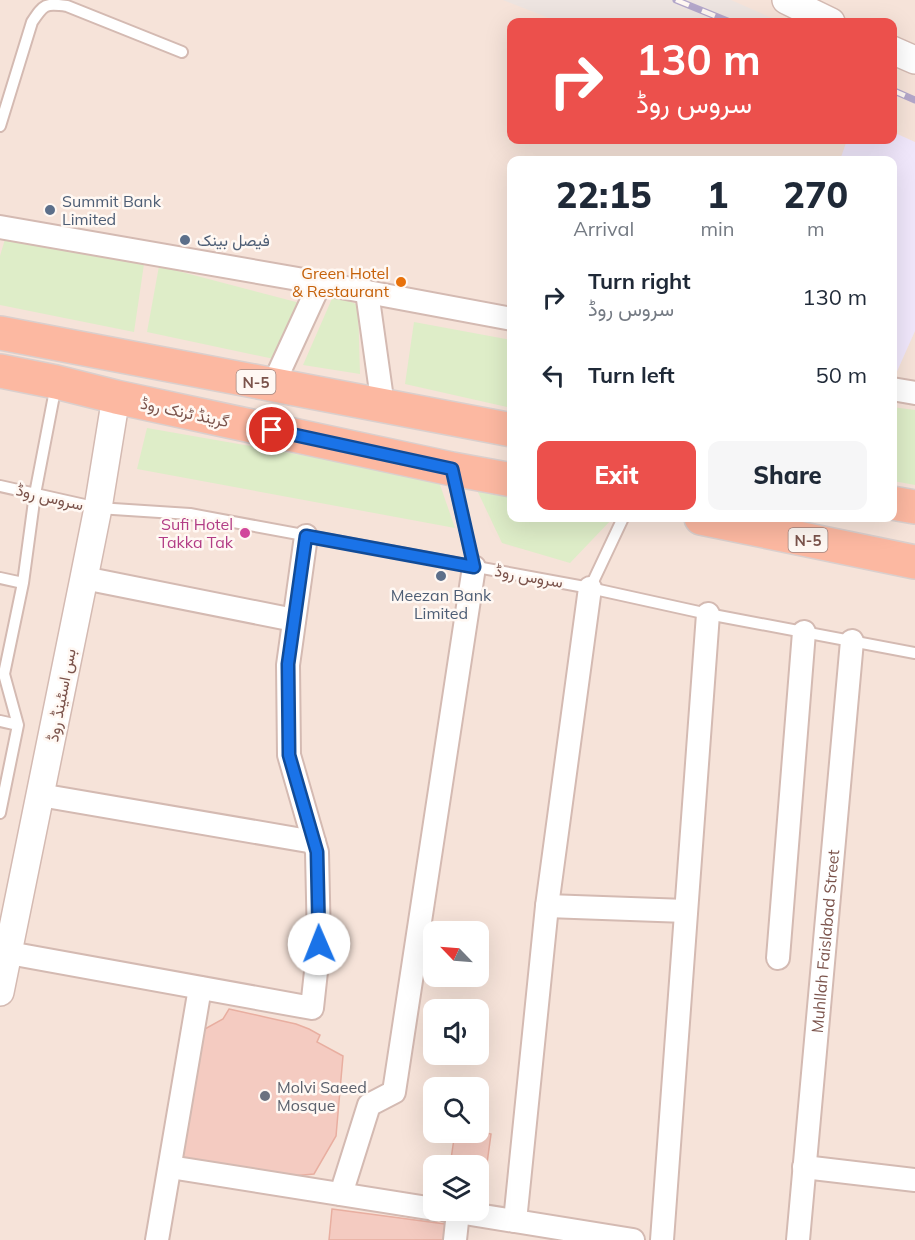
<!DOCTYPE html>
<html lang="en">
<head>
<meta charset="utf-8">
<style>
	:root { --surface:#fff; --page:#f6f6f7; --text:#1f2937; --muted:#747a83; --accent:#ec504c }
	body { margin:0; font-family:Mulish,Vazirmatn,sans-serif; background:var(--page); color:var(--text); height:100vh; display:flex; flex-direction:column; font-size:22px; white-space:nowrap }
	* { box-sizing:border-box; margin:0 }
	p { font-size:20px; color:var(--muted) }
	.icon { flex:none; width:33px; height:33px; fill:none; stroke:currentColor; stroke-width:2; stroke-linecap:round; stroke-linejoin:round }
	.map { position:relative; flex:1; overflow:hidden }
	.details { position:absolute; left:507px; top:156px; width:390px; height:366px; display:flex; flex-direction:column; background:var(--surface); border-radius:12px; box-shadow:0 6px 24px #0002 }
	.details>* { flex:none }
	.guide { position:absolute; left:507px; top:18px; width:390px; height:126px; border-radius:12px; box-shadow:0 6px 24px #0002; background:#ec504c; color:#fff; overflow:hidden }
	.needle { width:39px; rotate:295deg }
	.fabs { position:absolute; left:423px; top:921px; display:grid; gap:12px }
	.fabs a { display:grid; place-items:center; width:66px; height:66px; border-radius:12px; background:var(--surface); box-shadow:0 6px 24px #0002; font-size:30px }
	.pin { position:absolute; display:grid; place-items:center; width:51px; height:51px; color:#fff; margin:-26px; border:3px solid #fff; border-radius:50%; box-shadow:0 2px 6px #0007 }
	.me { position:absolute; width:66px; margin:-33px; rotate:359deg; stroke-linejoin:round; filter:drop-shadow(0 0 4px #0008) }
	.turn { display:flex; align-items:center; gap:21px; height:126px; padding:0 30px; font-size:27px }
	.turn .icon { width:78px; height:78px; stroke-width:2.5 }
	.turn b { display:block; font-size:42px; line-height:51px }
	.eta { display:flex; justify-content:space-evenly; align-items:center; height:102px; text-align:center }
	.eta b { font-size:36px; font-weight:800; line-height:42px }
	.cta { display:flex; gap:12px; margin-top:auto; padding:12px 30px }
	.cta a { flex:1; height:69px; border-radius:12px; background:var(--accent); color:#fff; font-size:24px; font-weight:800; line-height:69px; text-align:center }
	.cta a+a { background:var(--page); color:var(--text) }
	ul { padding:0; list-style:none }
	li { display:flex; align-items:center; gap:18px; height:78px; padding:0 30px }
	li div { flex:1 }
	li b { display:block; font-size:22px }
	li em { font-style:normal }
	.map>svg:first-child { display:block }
	.residential { fill:#f6e3d9; fill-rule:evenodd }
	.industrial { fill:#ede4e0 }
	.education { fill:#f0e7fb }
	.green { fill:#deedc8 }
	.building { fill:#f4cbc1; stroke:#e8aea0; stroke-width:1.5 }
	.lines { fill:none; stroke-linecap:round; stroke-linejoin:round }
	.service-casing { stroke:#d4bab2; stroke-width:14 }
	.minor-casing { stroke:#d4bab2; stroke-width:26 }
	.tertiary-casing { stroke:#d4bab2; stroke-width:30 }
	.trunk-casing { stroke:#dacfcd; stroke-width:36 }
	.service { stroke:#fff; stroke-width:10 }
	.minor { stroke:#fff; stroke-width:22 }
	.tertiary { stroke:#fff; stroke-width:27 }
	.trunk { stroke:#fcb8a1; stroke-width:33 }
	.rail-casing { stroke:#b3a7ca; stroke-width:7 }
	.rail { stroke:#fff8f3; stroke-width:4.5; stroke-dasharray:14; stroke-linecap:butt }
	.route-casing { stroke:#114b97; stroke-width:15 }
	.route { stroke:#1a73e8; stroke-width:10 }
	.service-dot { fill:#5c6f8a; stroke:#fff8f3; stroke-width:2 }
	.food-dot { fill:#e8710a; stroke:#fff8f3; stroke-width:2 }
	.hotel-dot { fill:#d1479c; stroke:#fff8f3; stroke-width:2 }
	.worship-dot { fill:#6b7280; stroke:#fff8f3; stroke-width:2 }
	.labels { text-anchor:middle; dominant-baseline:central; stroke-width:5; stroke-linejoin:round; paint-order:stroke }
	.shield { fill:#fff8f3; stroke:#a3847d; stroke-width:1.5 }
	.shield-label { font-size:15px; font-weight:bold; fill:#7b534b }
	.service-label { font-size:16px; fill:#4e5e75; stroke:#fff8f3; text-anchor:start }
	.food-label { font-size:16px; fill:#c56008; stroke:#fff8f3; text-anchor:end }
	.street-label { font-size:16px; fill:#7b534b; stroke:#fff8f3 }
	.hotel-label { font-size:16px; fill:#b23c85; stroke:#fff8f3; text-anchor:end }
	.worship-label { font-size:16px; fill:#5b616d; stroke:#fff8f3; text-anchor:start }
</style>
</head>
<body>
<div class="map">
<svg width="915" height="1240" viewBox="0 0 915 1240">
	<rect width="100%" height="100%" fill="#fef3eb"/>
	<path class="residential" d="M0,0H915V1240H0ZM512,22H892V140H512ZM512,160H892V518H512ZM434,932H478V976H434ZM434,1010H478V1054H434ZM434,1088H478V1132H434ZM434,1166H478V1210H434Z"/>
	<path class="industrial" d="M503,0H731L781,22H559Z"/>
	<path class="education" d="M893,132L915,142V331L895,376L892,375V160H840L847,140H892Z"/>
	<path class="green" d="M5,239L144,264L134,332L0,305V256Z
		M159,266L300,303L274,359L147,332Z
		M334,294L358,305L360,374L303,365Z
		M414,322L511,340V386L507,407L405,384Z
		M892,407L915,410V485L893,481Z
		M147,428L438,479L455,528L137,469Z
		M475,486L511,494L512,518H613L570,563L502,543Z"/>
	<path class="building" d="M229,1009L296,1024L309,1029L320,1035L317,1042L343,1056L336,1136L314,1174L282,1177L188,1162L180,1155L203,1030L223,1019Z
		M478,1131L491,1134L482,1200H478V1166H450L455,1132H478Z
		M332,1209L445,1224L444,1240H329Z"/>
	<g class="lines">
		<g class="service-casing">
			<path id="service" d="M0,126L32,22C44,4 45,3 67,6L182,52
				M453,475L474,567
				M0,486L98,508L190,514L590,588L708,614L915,653
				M0,578L23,583
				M590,588L623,518
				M0,721L18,725
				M0,813L18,725L4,674L23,583L35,494L56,385"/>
		</g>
		<g class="minor-casing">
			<g id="minor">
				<path d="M0,227L298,279L512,319"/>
				<path d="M367,292L383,406"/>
				<path d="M273,385L320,283"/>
				<path d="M892,389L915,393"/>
				<path d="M84,578L294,620"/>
				<path d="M40,795L314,842"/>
				<path d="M547,906L686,911"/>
				<path d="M9,953L312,1008L319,944L317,852L289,755L288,665L306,536"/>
				<path d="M778,958L804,632"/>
				<path d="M170,1167L434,1209"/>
				<path d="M804,1167L915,1180"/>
				<path d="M341,1194L369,1105L394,1092L474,567"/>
				<path d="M446,1210L633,1240"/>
				<path d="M515,1221L547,906L590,588"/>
				<path d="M157,1240L200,988"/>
				<path d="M455,1240L458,1212"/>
				<path d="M662,1240L708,614"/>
				<path id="s1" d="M798,1240L852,641"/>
			</g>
		</g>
		<g class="tertiary-casing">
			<path id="tertiary" d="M786,0L831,22
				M892,50L915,60
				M0,992L84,578L98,508L116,397"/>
		</g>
		<g class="trunk-casing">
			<path id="trunk" d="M0,333L512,430
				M0,371L56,382L116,397L452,469L512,480
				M892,503L915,507
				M701,518L915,562"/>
		</g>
		<use href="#service" class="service"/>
		<use href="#minor" class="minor"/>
		<use href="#tertiary" class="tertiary"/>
		<use href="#trunk" class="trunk"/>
		<g class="rail-casing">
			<path id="rail" d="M676,0L730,22
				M892,90L915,100"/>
		</g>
		<use href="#rail" class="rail"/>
	</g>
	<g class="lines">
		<g class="route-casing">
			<path id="route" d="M272,430L452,469L474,567L306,536L288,664L289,755L317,852L319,944"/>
		</g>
		<use href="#route" class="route"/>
	</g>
	<g class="service-dot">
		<circle cx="50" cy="210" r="6"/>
		<circle cx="185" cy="240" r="6"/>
		<circle cx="441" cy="576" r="6"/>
	</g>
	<circle class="food-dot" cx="401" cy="282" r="6"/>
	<circle class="hotel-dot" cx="245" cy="533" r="6"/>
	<circle class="worship-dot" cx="265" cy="1096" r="6"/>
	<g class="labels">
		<g class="shield">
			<rect x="236.5" y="370" width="39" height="24" rx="4.5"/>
			<rect x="788.5" y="528" width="39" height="24" rx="4.5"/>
		</g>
		<g class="shield-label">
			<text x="256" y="382">N-5</text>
			<text x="808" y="540">N-5</text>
		</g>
		<g class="service-label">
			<text x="62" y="201">Summit Bank<tspan x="62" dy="18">Limited</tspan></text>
			<text x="197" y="240">فیصل بینک</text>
			<text x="441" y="595" text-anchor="middle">Meezan Bank<tspan x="441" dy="18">Limited</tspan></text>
		</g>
		<g class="food-label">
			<text x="389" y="273">Green Hotel<tspan x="389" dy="18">&amp; Restaurant</tspan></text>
		</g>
		<g class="street-label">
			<text transform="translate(185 412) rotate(12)">گرینڈ ٹرنک روڈ</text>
			<text transform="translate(50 497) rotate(13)">سروس روڈ</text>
			<text transform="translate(529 576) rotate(10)">سروس روڈ</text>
			<text transform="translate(61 695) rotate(-79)">بس اسٹینڈ روڈ</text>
			<text stroke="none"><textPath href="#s1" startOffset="300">Muhllah Faislabad Street</textPath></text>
		</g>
		<g class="hotel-label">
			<text x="233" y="524">Sufi Hotel<tspan x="233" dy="18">Takka Tak</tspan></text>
		</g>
		<g class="worship-label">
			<text x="277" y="1087">Molvi Saeed<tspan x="277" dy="18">Mosque</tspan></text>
		</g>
	</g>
</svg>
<div class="fabs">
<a><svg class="needle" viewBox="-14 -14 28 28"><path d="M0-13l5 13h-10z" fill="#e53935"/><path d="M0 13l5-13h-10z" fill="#747a83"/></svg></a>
<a><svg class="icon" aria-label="sound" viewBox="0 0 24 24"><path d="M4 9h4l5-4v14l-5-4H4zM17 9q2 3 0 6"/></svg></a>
<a><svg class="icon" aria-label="search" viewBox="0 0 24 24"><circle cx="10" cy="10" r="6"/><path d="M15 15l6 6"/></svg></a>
<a><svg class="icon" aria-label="layers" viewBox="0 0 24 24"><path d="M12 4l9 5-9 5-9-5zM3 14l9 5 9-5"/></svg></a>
</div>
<div class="pin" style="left:272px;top:430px;background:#d93025"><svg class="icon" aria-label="arrive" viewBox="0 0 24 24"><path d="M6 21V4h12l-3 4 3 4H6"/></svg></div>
<svg class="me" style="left:319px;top:944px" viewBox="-20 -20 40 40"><circle r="19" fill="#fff"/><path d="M0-13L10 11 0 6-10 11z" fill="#1a73e8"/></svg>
<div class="guide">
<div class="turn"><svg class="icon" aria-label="right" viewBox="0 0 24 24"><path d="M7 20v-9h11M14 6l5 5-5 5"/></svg><div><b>130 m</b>سروس روڈ</div></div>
</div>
<section class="details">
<div class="eta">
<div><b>22:15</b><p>Arrival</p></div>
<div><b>1</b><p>min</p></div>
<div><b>270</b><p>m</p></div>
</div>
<ul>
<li><svg class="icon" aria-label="right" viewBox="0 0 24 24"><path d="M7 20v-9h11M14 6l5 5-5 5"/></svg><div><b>Turn right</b><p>سروس روڈ</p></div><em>130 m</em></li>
<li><svg class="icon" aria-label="left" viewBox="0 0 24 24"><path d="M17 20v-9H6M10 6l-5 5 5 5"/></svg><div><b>Turn left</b></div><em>50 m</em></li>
</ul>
<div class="cta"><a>Exit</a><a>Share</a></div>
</section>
</div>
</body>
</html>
